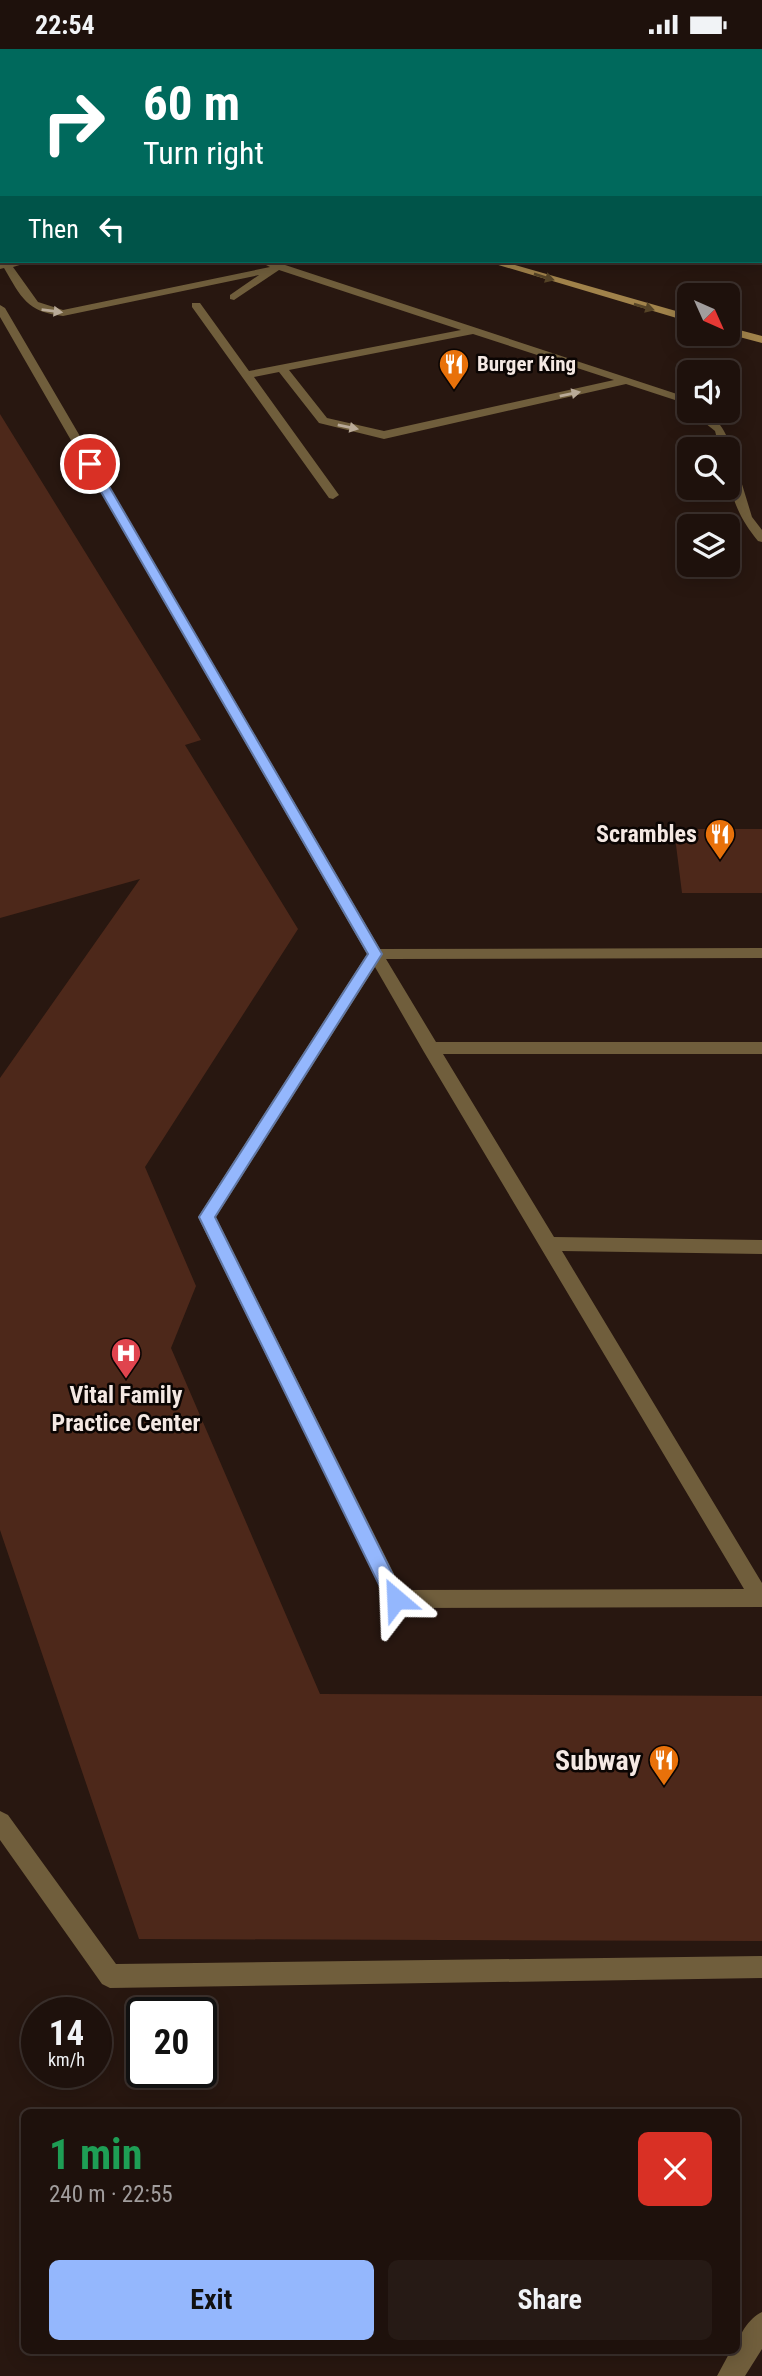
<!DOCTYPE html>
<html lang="en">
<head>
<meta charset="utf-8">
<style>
	:root { --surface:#1e110c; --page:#261a15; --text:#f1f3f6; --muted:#a19d9d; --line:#3c312d; --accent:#94b7fd }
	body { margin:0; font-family:"Roboto Condensed",sans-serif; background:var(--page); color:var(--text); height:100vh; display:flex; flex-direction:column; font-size:26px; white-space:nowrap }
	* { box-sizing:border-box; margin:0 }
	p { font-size:23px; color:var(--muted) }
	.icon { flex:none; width:38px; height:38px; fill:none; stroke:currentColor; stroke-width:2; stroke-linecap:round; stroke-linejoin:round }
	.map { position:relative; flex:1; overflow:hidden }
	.side { position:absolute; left:21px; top:2060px; width:719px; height:245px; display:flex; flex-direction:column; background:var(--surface); border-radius:10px; box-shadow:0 4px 18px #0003,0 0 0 2px var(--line) }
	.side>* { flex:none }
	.top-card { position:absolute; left:0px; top:0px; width:763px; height:214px; box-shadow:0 4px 18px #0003,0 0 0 2px var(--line); background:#00695c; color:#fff; overflow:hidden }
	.needle { width:46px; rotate:135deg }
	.tools { position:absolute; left:677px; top:234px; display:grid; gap:14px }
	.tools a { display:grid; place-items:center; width:63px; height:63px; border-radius:10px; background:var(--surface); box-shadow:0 4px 18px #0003,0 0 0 2px var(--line); font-size:35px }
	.speed { position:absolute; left:21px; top:1948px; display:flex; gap:14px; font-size:35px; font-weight:700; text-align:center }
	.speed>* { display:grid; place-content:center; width:91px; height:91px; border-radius:50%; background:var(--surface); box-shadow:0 4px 18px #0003,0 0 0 2px var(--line); line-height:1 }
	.speed small { font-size:18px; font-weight:400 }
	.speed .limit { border:4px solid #111; border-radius:10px; background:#fff; color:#111 }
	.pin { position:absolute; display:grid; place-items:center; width:60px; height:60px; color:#fff; margin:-30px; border:4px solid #fff; border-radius:50%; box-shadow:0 2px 7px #0007 }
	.me { position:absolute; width:77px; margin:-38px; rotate:334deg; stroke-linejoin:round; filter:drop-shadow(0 0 5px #0008) }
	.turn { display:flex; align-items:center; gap:24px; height:147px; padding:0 28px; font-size:32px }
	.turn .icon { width:91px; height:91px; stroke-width:2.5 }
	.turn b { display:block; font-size:49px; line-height:60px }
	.then { display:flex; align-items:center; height:66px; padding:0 28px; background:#0003; gap:14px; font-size:26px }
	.round { display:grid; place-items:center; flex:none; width:74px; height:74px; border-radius:10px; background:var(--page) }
	.summary { display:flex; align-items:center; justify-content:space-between; height:119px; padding:0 28px }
	h1 { font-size:42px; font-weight:700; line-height:52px; color:#1e9e55 }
	.button { display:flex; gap:14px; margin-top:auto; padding:14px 28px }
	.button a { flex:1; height:80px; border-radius:10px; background:var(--accent); color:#111; font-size:28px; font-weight:700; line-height:80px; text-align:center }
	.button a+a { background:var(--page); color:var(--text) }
	.status { display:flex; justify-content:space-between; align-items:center; height:49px; padding:0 35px; background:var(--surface); direction:ltr }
	.status svg { height:19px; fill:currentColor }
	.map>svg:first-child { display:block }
	.building { fill:#4d281a }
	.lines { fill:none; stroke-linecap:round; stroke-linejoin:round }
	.service { fill:#705e3c; fill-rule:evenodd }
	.secondary { fill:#a1834b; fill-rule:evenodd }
	.motorway { fill:#e9bb60; fill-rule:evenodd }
	.oneway { fill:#564427 }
	.oneway2 { fill:#b9aa98 }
	.route { fill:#94b7fd; stroke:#6077a4; stroke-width:2 }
	.labels { text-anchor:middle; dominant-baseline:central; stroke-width:5; stroke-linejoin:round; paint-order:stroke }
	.far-poi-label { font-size:21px; font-weight:bold; fill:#f4e8e3; stroke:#0b0503; text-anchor:start }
	.poi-label { font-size:24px; font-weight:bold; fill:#f4e8e3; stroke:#0b0503; text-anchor:end }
	.near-poi-label { font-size:28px; font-weight:bold; fill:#f4e8e3; stroke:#0b0503; text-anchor:end }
</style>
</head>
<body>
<div class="status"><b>22:54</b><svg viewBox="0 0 49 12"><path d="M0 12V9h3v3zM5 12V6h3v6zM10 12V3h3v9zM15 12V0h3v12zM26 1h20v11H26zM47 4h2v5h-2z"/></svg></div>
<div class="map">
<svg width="762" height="2327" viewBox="0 0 762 2327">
	<rect width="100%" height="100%" fill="#281710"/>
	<path class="building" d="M0,365L201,691L185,696L298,880L145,1118L196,1237L171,1299L320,1645L762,1647V1892L139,1890L0,1481V1029L140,830L0,869Z
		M674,780H762V844H682Z"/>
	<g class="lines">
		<path class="service" d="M0,132H2V141H0Z
			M12,212H33L13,218L38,253L63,261L270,218L258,212H273L683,347L690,351V360L675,351L626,335L384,390L319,374L279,323L254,328L339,446L333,450L329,449L192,258V254H200L249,322L461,281L279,221L234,251L230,250V246L259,226L63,267C27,263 21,248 4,219L0,220V214ZM473,285L614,331L384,382L327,369L289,321Z
			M0,256L5,259L380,900L762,899V909L386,910L436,993H762V1005H443L554,1188L762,1191V1205L562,1202L762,1534V1558L396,1559L389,1556L198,1168L367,905L0,268ZM375,918L424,1003L744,1540L402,1541L216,1168Z
			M690,362C715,362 725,379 732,401L730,404L728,401H720L715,382Z
			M728,405L734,409L752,468L762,481V493L758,492C735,464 728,441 728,405Z
			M0,1762L8,1766L116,1915L762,1907V1929L110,1939L102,1935L0,1791Z
			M762,2263V2300L745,2327H717L731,2301H737C737,2287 749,2269 762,2263Z"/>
		<path class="secondary" d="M0,53H2V59H0Z
			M485,212H501L690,266V273Z
			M728,278L762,287V294L728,285Z"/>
		<path class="motorway" d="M165,0H180L181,2H166Z
			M529,0H544L545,2H530Z
			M761,58H762V65H761Z
			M761,174H762V182H761Z"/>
	</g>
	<defs><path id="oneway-solid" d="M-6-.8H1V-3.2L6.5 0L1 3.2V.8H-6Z" transform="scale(1.75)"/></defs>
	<g class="oneway">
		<use href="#oneway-solid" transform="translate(544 228) rotate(17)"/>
		<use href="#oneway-solid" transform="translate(644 258) rotate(16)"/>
	</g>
	<g class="oneway2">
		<use href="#oneway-solid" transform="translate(52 262) rotate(7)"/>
		<use href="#oneway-solid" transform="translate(570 345) rotate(-12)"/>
		<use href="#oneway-solid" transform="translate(348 378) rotate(12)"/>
	</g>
	<path class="route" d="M90,412L96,415L382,905L215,1168L405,1550L402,1556L396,1559L389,1556L199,1168L368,905L85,415Z"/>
	<defs>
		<g id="restaurant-pin" transform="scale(1.575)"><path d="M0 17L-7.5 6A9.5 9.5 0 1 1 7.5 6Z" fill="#e8710a" stroke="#0b0503"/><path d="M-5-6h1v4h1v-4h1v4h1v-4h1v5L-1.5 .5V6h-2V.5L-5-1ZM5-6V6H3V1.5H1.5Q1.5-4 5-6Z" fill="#fff"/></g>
		<g id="hospital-pin" transform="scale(1.575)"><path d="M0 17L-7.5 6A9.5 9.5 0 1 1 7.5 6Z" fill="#e0444e" stroke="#0b0503"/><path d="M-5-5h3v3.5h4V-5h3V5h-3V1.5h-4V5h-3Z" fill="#fff"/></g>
	</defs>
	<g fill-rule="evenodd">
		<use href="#restaurant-pin" x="454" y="315"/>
		<use href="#restaurant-pin" x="720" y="785"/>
		<use href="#hospital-pin" x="126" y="1304"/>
		<use href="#restaurant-pin" x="664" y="1711"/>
	</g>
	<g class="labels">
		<g class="far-poi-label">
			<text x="477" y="315">Burger King</text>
		</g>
		<g class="poi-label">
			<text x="697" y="785">Scrambles</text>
			<text x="126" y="1346" text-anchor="middle">Vital Family<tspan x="126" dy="28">Practice Center</tspan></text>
		</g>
		<g class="near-poi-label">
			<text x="641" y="1711">Subway</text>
		</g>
	</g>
</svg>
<div class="tools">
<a><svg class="needle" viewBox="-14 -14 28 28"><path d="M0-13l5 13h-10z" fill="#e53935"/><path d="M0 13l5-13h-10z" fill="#a19d9d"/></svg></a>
<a><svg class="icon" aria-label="sound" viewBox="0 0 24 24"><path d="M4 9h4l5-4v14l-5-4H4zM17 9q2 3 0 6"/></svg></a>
<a><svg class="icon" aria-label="search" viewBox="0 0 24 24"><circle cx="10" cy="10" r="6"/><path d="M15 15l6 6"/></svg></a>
<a><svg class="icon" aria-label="layers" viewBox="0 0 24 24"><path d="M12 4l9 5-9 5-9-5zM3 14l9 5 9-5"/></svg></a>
</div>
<div class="speed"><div>14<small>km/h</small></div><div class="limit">20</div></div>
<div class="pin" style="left:90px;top:415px;background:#d93025"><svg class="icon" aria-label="arrive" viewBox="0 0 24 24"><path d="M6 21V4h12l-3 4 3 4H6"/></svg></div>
<svg class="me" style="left:396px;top:1550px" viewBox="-20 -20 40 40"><path d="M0-17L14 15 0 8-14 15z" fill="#94b7fd" stroke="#fff" stroke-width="4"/></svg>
<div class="top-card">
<div class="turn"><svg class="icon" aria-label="right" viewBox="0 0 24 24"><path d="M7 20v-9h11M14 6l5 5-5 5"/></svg><div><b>60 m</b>Turn right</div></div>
<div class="then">Then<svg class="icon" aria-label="left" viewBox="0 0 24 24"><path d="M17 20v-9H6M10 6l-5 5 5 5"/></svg></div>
</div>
<section class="side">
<div class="summary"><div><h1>1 min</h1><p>240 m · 22:55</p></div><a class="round" style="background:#d93025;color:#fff"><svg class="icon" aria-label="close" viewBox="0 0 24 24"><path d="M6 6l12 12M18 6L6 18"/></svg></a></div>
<div class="button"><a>Exit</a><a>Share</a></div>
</section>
</div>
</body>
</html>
